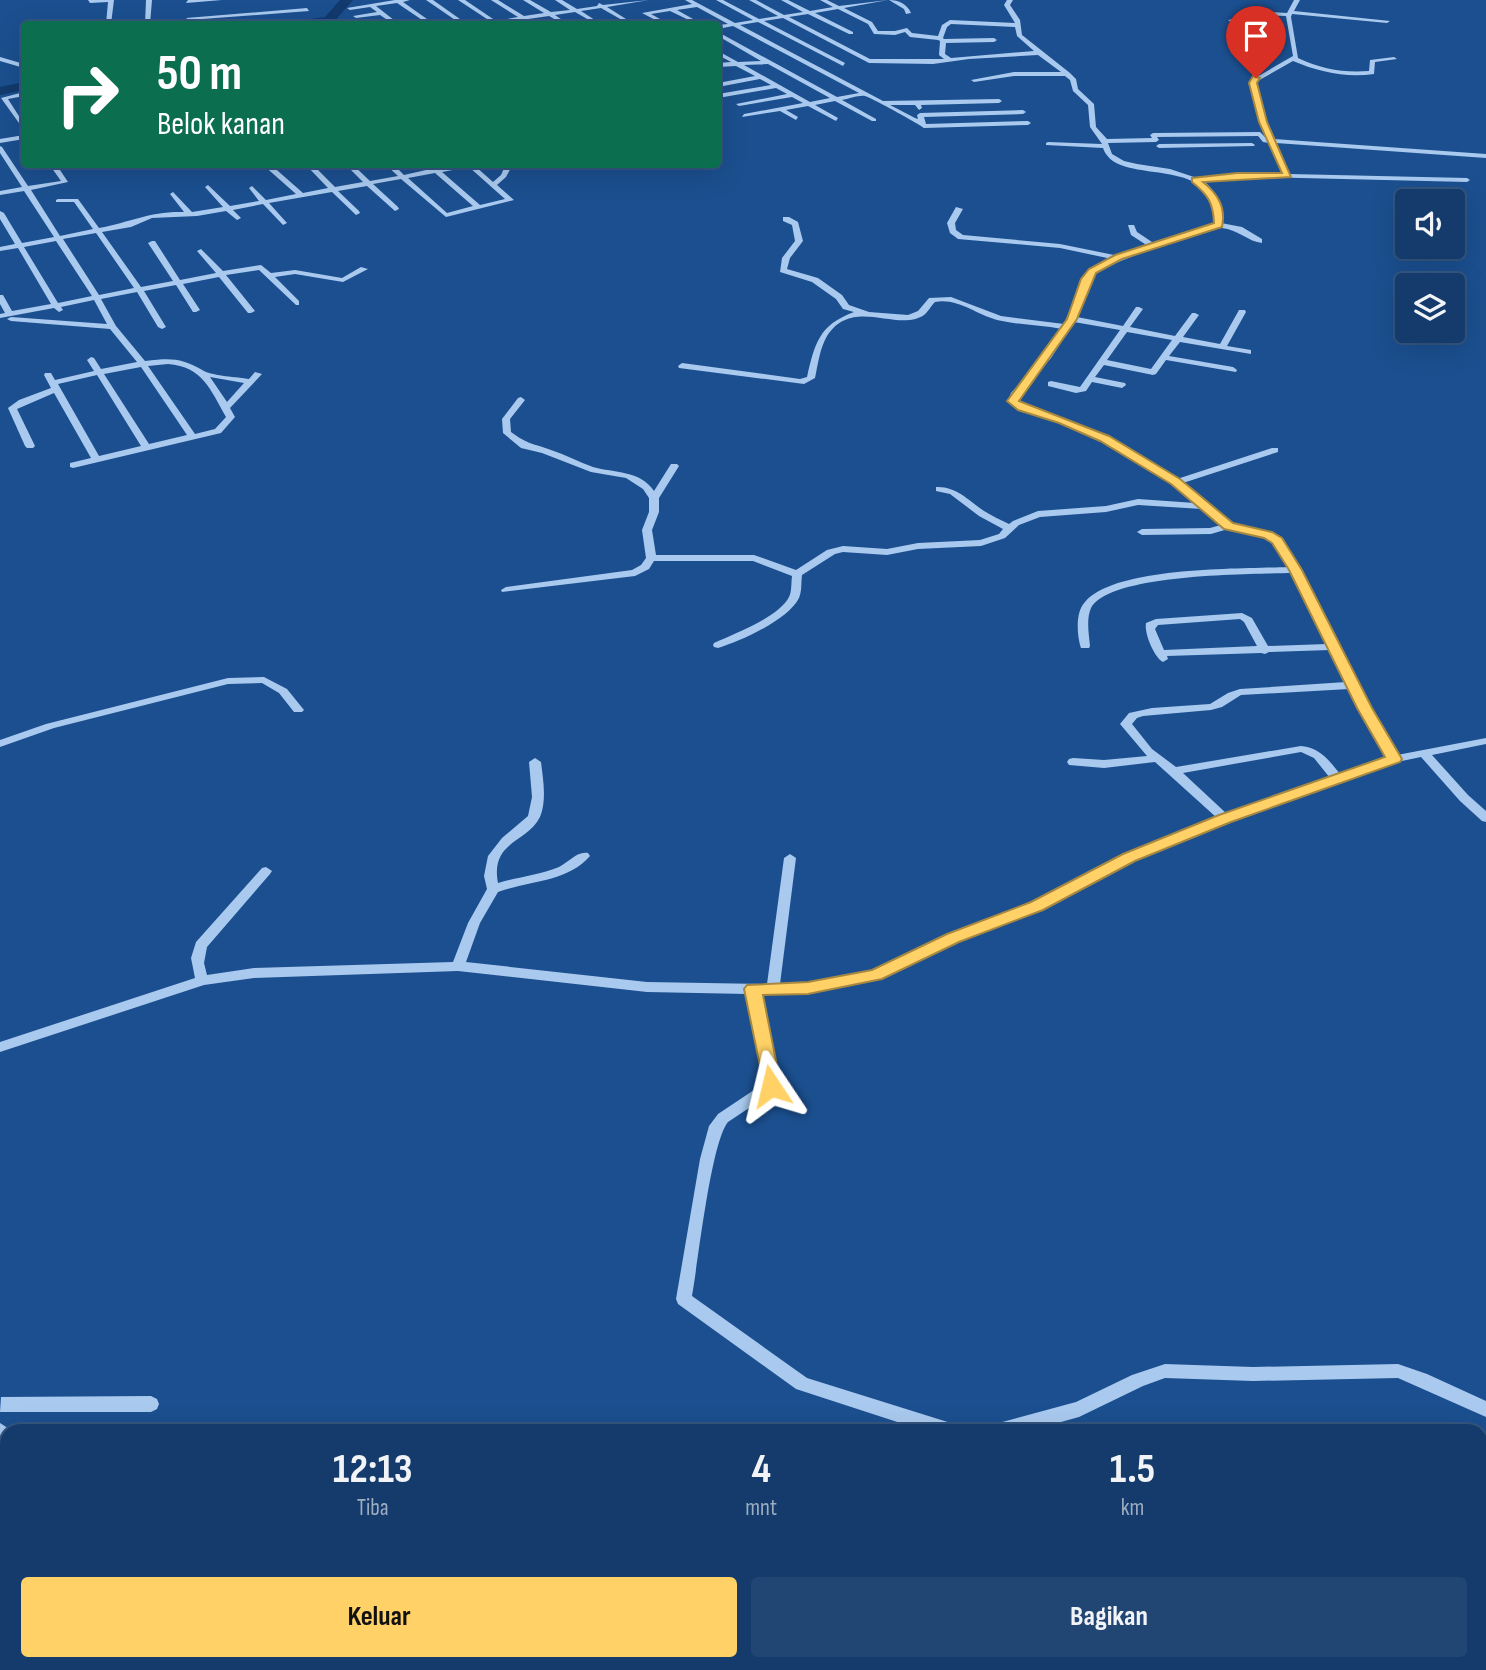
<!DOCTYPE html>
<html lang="id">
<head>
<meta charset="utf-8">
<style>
	:root { --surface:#143b6b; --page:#214673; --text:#f1f3f6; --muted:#9dadc1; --line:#33557e; --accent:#ffd166 }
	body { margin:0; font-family:"Sofia Sans Condensed",sans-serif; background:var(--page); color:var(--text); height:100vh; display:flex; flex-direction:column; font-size:26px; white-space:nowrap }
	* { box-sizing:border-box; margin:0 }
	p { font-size:23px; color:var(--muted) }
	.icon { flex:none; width:38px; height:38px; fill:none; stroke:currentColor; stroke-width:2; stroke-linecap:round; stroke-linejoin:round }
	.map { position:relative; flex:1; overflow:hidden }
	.side { position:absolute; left:0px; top:1424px; width:1488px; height:247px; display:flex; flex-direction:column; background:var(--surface); border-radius:21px 21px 0 0; box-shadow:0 7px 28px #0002,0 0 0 2px var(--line) }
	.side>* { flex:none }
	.guide { position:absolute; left:21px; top:21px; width:700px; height:147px; border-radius:7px; box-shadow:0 7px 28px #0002,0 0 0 2px var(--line); background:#0b6e4f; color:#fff; overflow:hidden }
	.buttons { position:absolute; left:1395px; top:189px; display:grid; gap:14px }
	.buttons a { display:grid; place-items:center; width:70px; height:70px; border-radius:7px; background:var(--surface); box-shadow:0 7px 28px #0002,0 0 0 2px var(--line); font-size:35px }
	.pin { position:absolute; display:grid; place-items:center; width:60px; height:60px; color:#fff; margin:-72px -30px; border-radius:50% 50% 50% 0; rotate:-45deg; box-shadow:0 0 7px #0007 }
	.pin .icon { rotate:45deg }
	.me { position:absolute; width:77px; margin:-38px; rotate:350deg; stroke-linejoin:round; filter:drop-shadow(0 0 5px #0008) }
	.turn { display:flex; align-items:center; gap:24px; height:147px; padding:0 21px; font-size:32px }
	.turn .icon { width:91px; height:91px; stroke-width:2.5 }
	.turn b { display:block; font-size:49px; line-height:60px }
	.eta { display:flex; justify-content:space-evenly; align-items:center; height:119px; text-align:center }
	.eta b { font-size:42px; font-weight:700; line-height:49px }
	.primary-button { display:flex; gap:14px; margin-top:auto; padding:14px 21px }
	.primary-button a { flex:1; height:80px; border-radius:7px; background:var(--accent); color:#111; font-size:28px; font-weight:700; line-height:80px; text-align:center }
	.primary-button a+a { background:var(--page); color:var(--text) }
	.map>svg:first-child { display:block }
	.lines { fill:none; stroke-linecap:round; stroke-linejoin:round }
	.river { fill:#123a6d; fill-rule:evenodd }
	.minor { fill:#a9c9ee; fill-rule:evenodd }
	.route { fill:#ffd166; stroke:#a68842; stroke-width:2 }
</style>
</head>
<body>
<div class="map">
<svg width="1486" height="1670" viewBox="0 0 1486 1670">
	<rect width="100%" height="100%" fill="#1b4f8f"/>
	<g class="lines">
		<path class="river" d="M340,0H353L333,23L295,24L301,20L325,17Z
			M24,82V90L0,95V87Z"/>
		<path class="minor" d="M88,0H114L111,24H106L108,2L90,3Z
			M146,0H152L150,24H145Z
			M188,0H222L186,3Z
			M395,0H410L403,2L434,24H428L397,3L376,6L399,24H394L390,22L362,24L364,22L386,19L380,15L356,18L353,16L377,12L370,7L350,10L347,8Z
			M426,0H433L467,24H461Z
			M458,0H465L496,21L518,17L491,0H498L524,16L544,13L523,0H530L551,12L570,10L555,0H562L577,9L597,6L599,3L603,5L649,0L607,7L634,24H629L601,8L581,11L601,24H596L575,12L555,15L568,24H563L549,16L528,19L530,21L527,23L522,20L500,24H482L490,21Z
			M685,0H692L735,23L753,20L716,0H723L759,19L778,16L749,0H756L784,15L803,12L781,0H788L810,11L833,7L820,0H827L839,6L888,0L844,8L872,22L878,31H895L907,28L912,33L938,36L942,25L950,20L1015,23L1004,5L1007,0H1013L1010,5L1020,20L1022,35L1070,73L1076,79L1078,89L1094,104L1096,127L1107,139L1152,138L1150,135L1153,133L1260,132L1268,140L1260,122L1250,81L1293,56L1286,16L1252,15L1248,21L1231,22L1228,20L1246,17L1250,11L1287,13L1294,0H1300L1294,11L1390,21L1387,23L1292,14L1291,17L1298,58C1321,69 1344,73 1369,71L1370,60L1394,57L1397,59L1375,62L1374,74C1346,78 1319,72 1293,61L1256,82L1266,122L1274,139L1486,154V158L1276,143L1290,174L1467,178L1470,180L1467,182L1256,177L1204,181C1216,192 1226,207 1221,223L1242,227L1262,239V243C1249,242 1237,229 1222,228C1211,227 1104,265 1095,273C1086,280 1080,307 1077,317L1123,326L1136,307H1139L1143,309L1130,327L1175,336L1192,313H1195L1199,315L1183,337L1220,344L1239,310H1245L1246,312L1227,346L1251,350V354L1180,342L1169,356L1233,367L1237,370L1236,372L1166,360L1156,374L1153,375L1104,365L1095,377L1125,383L1126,385L1122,388L1092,382L1086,391L1076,393L1048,386V382L1051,381L1080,387L1120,330L1074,322L1051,358L1018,396L1017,400C1032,411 1050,412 1067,419C1106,434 1142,456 1177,479L1272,448H1278V452L1183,483L1231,524L1271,533L1280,539L1300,570L1370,708L1397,755L1486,738V744L1432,755L1468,795L1486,811V822L1482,821L1460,801L1421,757L1397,762L1229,822L1133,860L1042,909L958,941L881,978L808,993H761L778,1086L776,1090L728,1122C711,1142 698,1263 692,1296L807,1378L954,1424L960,1427L962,1432H928L796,1389L678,1304L676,1299L700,1159L709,1126L718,1114L763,1084L747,994L647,992L458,971L254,978L204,985L0,1052V1042L195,978L191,958L196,942L262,868L266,867L272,871L270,874L207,947L204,963L207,975L254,968L453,962L468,923L487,889L484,876L488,856L502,838L528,816L532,797L529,762L535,758L541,762C543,779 547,800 540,817C527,843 490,841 498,883C518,877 540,875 559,867C569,862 577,851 588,853L590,856C568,882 528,881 498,892L480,923L466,962L647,982L767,984L784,858L790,854L796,858L780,984L808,983L873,971L948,935L1032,903L1125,854L1217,818L1155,762L1104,768L1069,765L1067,762L1069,759L1073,758L1104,760L1147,756L1120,724L1129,713L1152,708L1210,704L1228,693L1240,689L1346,682L1330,650L1269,652L1265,654L1261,653L1167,656L1168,659L1163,662C1154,657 1144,633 1146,623L1156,619L1242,613L1252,618L1268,646L1327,644L1292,573C1254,574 1109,573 1091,608C1086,619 1089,635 1090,646L1089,648H1081C1077,636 1075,612 1085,602C1115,566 1242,569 1288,567L1273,543L1265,537L1228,529L1211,534L1142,535L1137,532L1142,529L1210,528L1221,525L1202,509L1138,505L1106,512L1040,517L1019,525L1005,538L981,546L918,549L887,555L843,552L835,554L802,575C801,583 802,591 799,598C788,620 741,641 718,648L714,647L713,645L714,643C734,634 779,617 789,597C792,591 791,583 792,576L753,561H654L649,569L635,576L502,592L501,590L506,587L632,570L641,565L646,558L642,530L649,512V498L643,489L626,478L591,472L542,453L521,448L503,433L502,419L518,398L521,397L525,400L510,419L511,432C529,445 532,443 551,450C566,455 579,462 593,467C614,473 640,470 654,491L671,464H677L679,466L659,498V512L652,530L656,555H754L796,570L827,550L843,546L887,549L918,543L980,540L999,534L1003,529L979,516L950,494L936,491V487C956,486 968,500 984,511C992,516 1001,520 1009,524L1013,521L1038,511L1106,506L1138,499L1195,503C1155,469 1111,444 1063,424C1044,416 1023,415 1008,401L1011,393L1045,355L1062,329C1040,325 1018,325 997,320C975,314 958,298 935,302C931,306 928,312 924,315C897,333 853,296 827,336C820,348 818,364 815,378L804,384L679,368L678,366L682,363L800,379L807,377C815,343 819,325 854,312L843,309L836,299L812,282L780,272L782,258L795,241L792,225L783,221V217H789L798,222L803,241L790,258L787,269L818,278L842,295L849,305L869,312L908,315L918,311L929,298L951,297L1001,316L1064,324L1082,280L1089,269L1112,259L1060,248L958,239L950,233L947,223L956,207L963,209L955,223L956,230L963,235L1060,244L1119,256L1148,246L1131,235L1128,225H1134L1137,232L1155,244L1213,224C1218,215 1215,208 1211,199C1192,159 1115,184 1103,148L1046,145V143L1048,142L1102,144L1090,127L1088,105L1073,91L1070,80L1065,76H1014L974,82L971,80L1014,72H1061L1038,55L969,59L933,64L869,63L783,18L764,21L845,63L843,66L758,22L740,25L883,101L999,99L1002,101L999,103L921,105L922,108L919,110L915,105H890L915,118L918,119L917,115L920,113L1023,110L1026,112L1023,114L924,117L926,124L1028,121L1031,123L1028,125L924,128C921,125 870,97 865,96C859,95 848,99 842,100L876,119V121H872L835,101L815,105L838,118L836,121L808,106L786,110L798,117L796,120L780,111L742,117L744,114L803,103L792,97L739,106L736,104L787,94L776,88L718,98V94L771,85L760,79L718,87V83L755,76L736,66L718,67V63L731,62L718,55V51L738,62L761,61L718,36V32L837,97L859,93L733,26L718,29V25L728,24L697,7L677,10L702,24H697L670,11L651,14L669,24H663L642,13L692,4ZM838,9L868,24L874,34L895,35L905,32L910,37L938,40L940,41L939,55L944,59H870L789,17L808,14L849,34H853V32L815,13ZM951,24L1015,27L1017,36L1034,51L951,58L945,54L946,43L994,42L997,40L994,38L944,39L943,38L947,27ZM768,64L830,98L810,102L744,65ZM1258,136L1263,142L1269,143L1283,174L1256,173L1197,178L1170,169L1137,164L1124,161L1112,154L1108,143L1156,142L1159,140L1157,137ZM1127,332L1172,340L1151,369L1107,360ZM1240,619L1244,622L1257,646L1164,650L1155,629L1158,625ZM1349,689L1387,757L1340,774C1328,759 1320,748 1301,746L1176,767L1152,749L1132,724L1137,718L1143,716L1211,710L1222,707L1241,695ZM1301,752L1314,758L1330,778L1227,814L1183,773Z
			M889,0C899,0 907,4 911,13L906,14L904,9Z
			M307,8L309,11L189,20L186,18Z
			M0,57L24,64V68L0,61Z
			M24,92V96L8,99L24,124V130L1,98Z
			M24,135V139L0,143V139Z
			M1252,143L1255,145L1254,146L1159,148L1156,146L1159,144Z
			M0,146L2,147L28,186L61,181L49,164H56L68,182L31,190L60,236L93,229L74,202H56V200L58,199H78L99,228C131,222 150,211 184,212L170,194L173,192L192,212L223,207L205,187L208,185L230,206L259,201L249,188L252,186L266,200L296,194L262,164H270L303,193L328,188L305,164H312L335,187L363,182L345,164H352L370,181L398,176L385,164H393L404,175L435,168L479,164L475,166L493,182L501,175L506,164H513L506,177L497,185L514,200L446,217L401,179L373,184L398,207L399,209L395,211L367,186L338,191L359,211L360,213L356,215L332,192L269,203L287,223L283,225L263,204L233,210L241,218L237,220L226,211L197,216L152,218L131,227L102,232L141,287L173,281L148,243L152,241H155L180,280L216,273L197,251L201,249L223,271L261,265L271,273L295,270L342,278L361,267L368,269L343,282L295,274L275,277L299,301V305H296L259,270L226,275L255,311L251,313H248L219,277L183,284L200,310L196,312H193L176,285L144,291L166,327L162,329L158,327L137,292L101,299L116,326L145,361C173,358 180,358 204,371C214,376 237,377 249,379L255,372L262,374L230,408L235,417L221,433L73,468L70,467V463L91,458L54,393L17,409L35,446L33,448H27L25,446L8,408L19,400L51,388L44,375L45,373H51L55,380L94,371L87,360L91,357L94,358L101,369L137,362L110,329L11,321L7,319L11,317L107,324L94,300L61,307L63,310L59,312L54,308L0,318V314L5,313L0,304V295H3L12,311L51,304L18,248L0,251V247L15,244L0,219V211L4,213L22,243L54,237L24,191L0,195V191L22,187L0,153ZM469,167L505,199L480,205L442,172ZM435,173L473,206L447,213L408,178ZM96,233L134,288L99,295L63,239ZM56,241L92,296L58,303L24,247ZM168,364C203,367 210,389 226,417L215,429L195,434L148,366ZM141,367L187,435L149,444L104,374ZM97,375L141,446L99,456L58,384ZM210,377L244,383L227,402Z
			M264,677L287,689L304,710L302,712H294L279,693L262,683L228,684L54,728L0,747V740L46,724L228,678Z
			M1165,1364L1253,1367L1398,1364L1427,1374L1486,1401V1417L1398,1378L1253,1381L1165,1378L1143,1386L1079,1417L1025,1432H987L989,1427L995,1424L1076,1402L1132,1375Z
			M151,1396L157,1399L159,1404L157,1409L151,1412H0L1,1397Z
			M0,1423L14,1432H7V1443L0,1440Z"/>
	</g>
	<path class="route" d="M1253,76L1260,78L1257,83L1267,122L1291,177L1203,182C1218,194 1226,207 1222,227L1122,259L1096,273L1077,319L1019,401L1109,436L1180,479L1233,523L1272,532L1282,538L1302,570L1372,708L1402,759L1400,762L1231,822L1135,861L1043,910L959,942L882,979L808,994L763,995L781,1086L778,1090H765L744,989L747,985L808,982L872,970L947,934L1031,902L1123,854L1219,815L1385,757L1357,708L1289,570L1272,543L1264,538L1224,529L1171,484L1100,441L1059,423L1018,410L1007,401L1067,319L1081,279L1089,269L1115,255L1214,223C1213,202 1208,195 1192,182V178L1237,173H1282L1259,122L1249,83Z"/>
</svg>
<div class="buttons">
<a><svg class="icon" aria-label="sound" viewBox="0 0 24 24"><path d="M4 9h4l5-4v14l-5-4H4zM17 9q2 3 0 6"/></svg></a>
<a><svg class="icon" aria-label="layers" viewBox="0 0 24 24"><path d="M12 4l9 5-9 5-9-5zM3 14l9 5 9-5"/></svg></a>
</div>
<div class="pin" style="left:1256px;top:78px;background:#d93025"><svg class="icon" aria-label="arrive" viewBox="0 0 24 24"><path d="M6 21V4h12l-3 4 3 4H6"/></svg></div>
<svg class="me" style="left:771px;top:1086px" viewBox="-20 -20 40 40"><path d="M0-17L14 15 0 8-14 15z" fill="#ffd166" stroke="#fff" stroke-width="4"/></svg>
<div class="guide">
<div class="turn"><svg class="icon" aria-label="right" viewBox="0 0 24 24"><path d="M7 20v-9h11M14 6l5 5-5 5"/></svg><div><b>50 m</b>Belok kanan</div></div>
</div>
<section class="side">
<div class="eta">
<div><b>12:13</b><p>Tiba</p></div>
<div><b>4</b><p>mnt</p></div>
<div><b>1.5</b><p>km</p></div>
</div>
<div class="primary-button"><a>Keluar</a><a>Bagikan</a></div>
</section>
</div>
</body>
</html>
